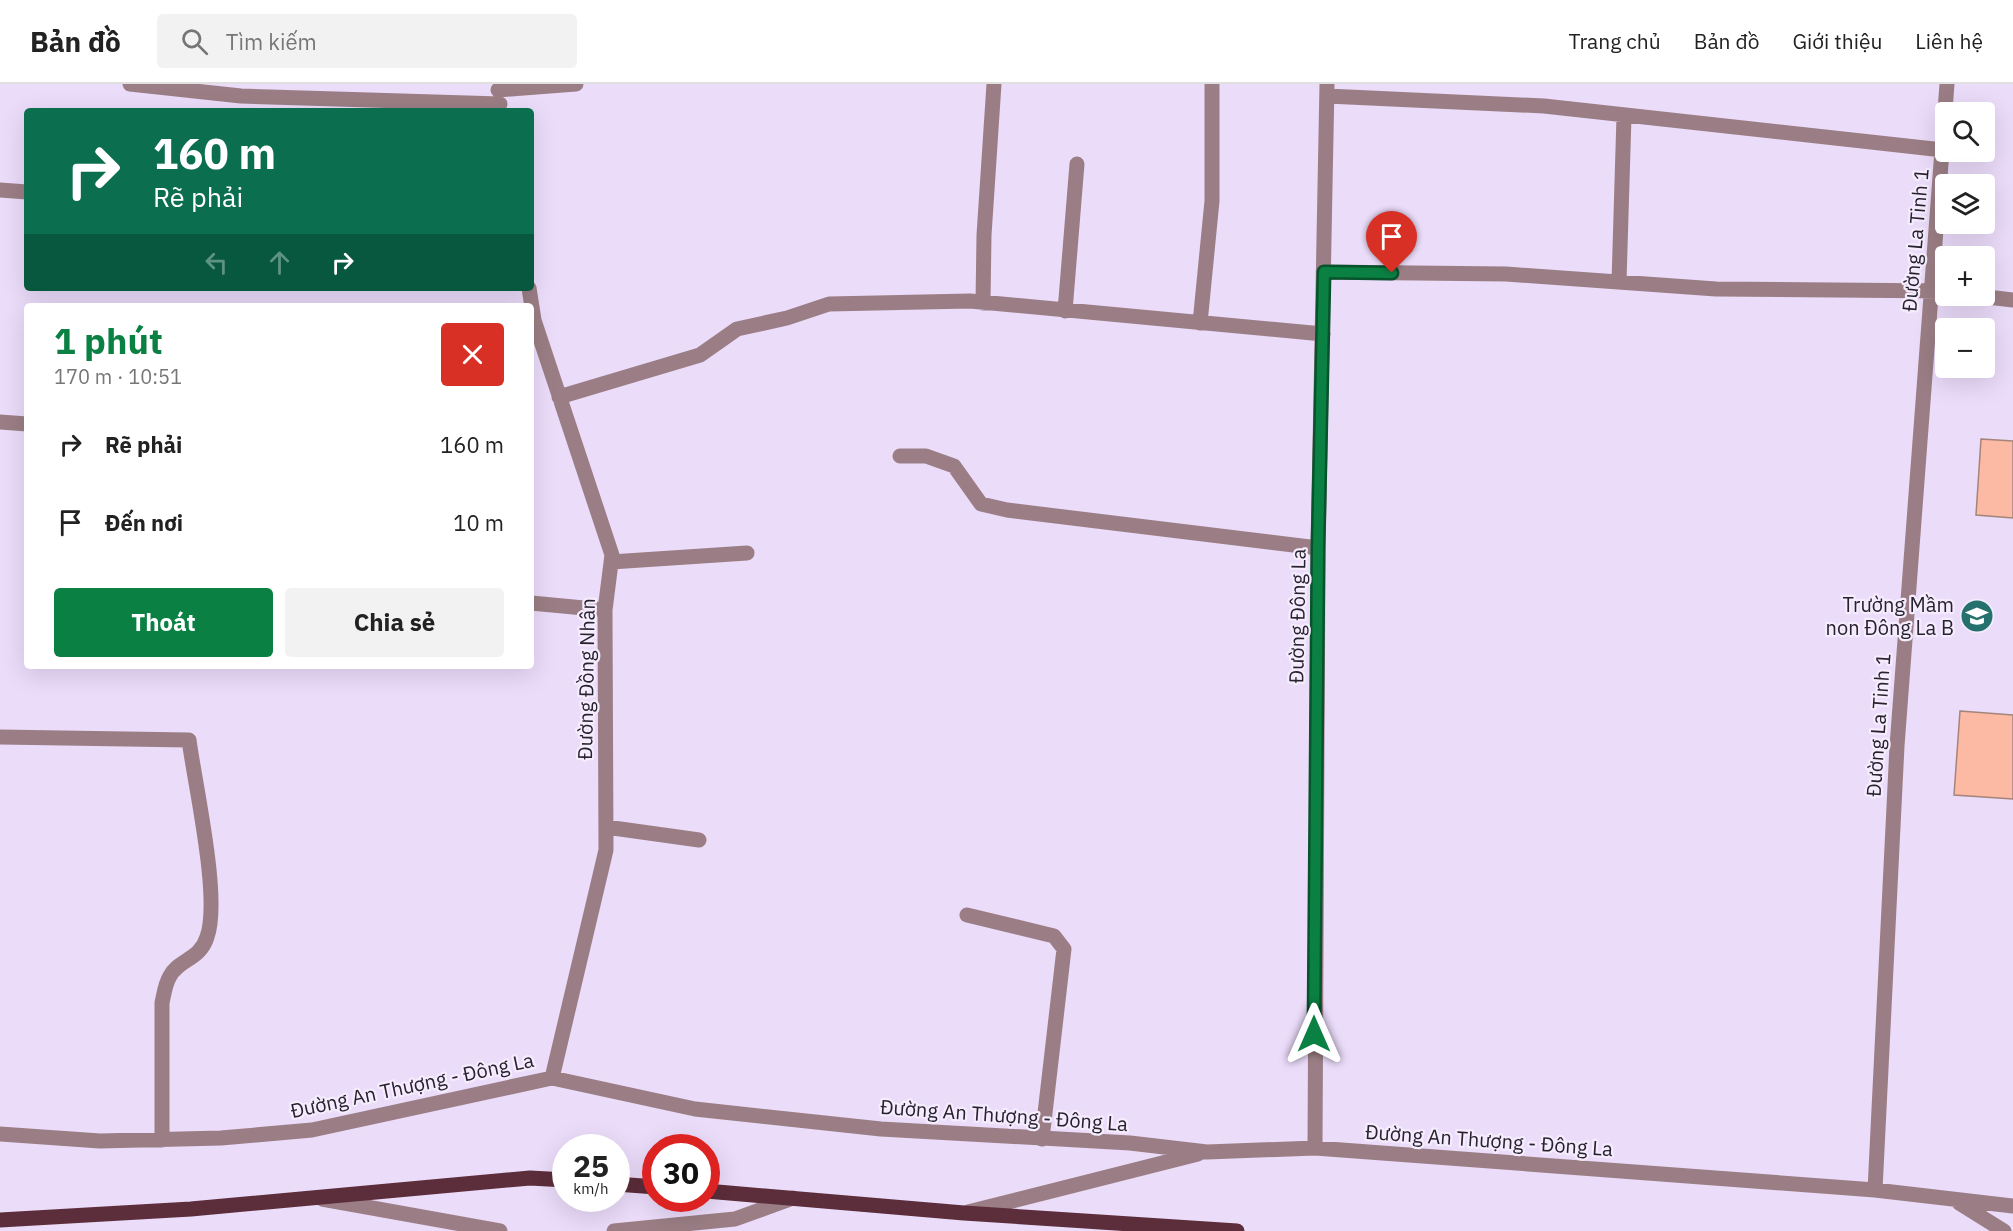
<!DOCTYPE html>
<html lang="vi">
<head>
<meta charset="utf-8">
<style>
	:root { --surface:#fff; --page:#f2f2f2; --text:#222; --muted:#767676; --line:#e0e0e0; --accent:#0b8043 }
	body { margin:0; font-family:"IBM Plex Sans",sans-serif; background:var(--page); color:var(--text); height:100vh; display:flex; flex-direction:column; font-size:22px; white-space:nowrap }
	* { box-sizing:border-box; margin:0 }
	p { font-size:20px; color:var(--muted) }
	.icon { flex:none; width:33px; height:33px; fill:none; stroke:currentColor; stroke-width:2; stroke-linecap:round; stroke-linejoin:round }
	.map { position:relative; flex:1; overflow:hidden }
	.drawer { position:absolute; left:24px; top:219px; width:510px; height:366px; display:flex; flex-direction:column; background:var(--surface); border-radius:6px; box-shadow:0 6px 24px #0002 }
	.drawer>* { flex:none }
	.top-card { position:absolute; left:24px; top:24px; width:510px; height:183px; border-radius:6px; box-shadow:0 6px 24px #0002; background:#0b6e4f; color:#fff; overflow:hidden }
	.buttons { position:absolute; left:1935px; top:18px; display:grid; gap:12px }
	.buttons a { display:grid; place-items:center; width:60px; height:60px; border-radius:6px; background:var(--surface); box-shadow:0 6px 24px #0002; font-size:30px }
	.speed { position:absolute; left:552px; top:1050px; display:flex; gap:12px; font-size:30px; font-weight:700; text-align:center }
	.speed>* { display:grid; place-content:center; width:78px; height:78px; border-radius:50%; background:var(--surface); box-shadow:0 6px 24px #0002; line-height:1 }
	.speed small { font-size:15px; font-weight:400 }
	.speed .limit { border:9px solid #d22; background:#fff; color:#111 }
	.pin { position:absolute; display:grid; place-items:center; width:51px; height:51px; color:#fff; margin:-62px -26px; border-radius:50% 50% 50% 0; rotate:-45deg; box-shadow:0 0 6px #0007 }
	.pin .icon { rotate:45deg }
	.me { position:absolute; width:66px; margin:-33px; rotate:0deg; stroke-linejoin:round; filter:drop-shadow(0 0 4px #0008) }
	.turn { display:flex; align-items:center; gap:21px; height:126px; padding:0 30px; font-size:27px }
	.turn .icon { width:78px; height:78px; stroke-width:2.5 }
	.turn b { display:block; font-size:42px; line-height:51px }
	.lanes { display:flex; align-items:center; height:57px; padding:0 30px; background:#0003; justify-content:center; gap:30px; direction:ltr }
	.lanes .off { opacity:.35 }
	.round { display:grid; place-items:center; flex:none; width:63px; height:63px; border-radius:6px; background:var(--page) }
	.overview { display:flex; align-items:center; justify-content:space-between; height:102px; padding:0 30px }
	h1 { font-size:36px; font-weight:700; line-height:45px; color:var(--accent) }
	.primary-button { display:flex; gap:12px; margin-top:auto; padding:12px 30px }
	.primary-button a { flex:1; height:69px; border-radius:6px; background:var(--accent); color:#fff; font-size:24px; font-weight:700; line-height:69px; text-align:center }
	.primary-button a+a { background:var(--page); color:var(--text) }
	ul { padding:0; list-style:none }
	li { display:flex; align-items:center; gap:18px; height:78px; padding:0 30px }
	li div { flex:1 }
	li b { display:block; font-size:22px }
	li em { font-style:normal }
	header { display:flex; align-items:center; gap:36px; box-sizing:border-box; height:84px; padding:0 30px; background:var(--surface); border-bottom:2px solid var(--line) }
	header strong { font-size:28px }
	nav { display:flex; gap:33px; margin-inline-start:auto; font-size:21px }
	.search { width:420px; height:54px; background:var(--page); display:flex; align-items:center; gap:15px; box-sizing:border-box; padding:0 21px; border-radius:6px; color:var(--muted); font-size:22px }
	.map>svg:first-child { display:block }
	.building { fill:#fcb9a4; stroke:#a58479; stroke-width:1.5 }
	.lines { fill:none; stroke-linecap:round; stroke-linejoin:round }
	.minor { stroke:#9b7e85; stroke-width:15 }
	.major { stroke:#5c2d3b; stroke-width:15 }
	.route-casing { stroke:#07532c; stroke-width:15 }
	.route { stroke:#0b8043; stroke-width:10 }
	.labels { text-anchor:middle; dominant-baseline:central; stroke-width:4.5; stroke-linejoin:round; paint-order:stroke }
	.street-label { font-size:20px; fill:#28222e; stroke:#f5ecfe }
	.poi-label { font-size:20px; fill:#28222e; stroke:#f5ecfe; text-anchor:end }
</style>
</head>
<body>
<header>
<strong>Bản đồ</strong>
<div class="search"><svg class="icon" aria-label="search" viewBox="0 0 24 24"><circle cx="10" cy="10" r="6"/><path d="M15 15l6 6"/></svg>Tìm kiếm</div>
<nav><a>Trang chủ</a><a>Bản đồ</a><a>Giới thiệu</a><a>Liên hệ</a></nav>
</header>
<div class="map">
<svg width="2013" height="1147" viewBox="0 0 2013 1147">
	<rect width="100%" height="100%" fill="#ebdcfa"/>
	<path class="building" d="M1981,355L2013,357V434L1976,431Z
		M1960,627L2013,631V715L1954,711Z"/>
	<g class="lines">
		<path class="minor" d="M130,0L241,12L500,20
			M498,6L576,0
			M1327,12L1544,22L1943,66
			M0,106L27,108
			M1324,188L1506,190L1716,205L1946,207
			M1619,198L1624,32
			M529,204L534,236L612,471L605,526L606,766L552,994
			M1979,212L2013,216
			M983,219L984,151L994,0
			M1065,227L1077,80
			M1200,239L1212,117V0
			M559,313L700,271L737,245L787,234L829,220L970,217L1323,250
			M0,338L27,340
			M900,372H926L954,382L981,420L1007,426L1318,464
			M611,478L747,469
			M531,519L605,526
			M0,653L189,656C195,701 221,815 207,853C200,876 179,875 170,892C165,900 164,910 162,919V1056
			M606,743L699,756
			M967,831L1054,852L1064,865L1042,1055
			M0,1050L100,1057L221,1054L312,1046L552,994L695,1025L881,1045L1130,1059L1207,1068L1315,1064L1875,1106L2013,1122
			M1315,1064L1318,464L1327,0
			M1875,1106L1897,662L1947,0
			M322,1115L500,1147
			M1959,1119L2004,1147
			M968,1128L1198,1070
			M614,1147L735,1135L793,1114"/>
		<path class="major" d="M616,1100L656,1103
			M706,1107L964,1129L1237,1147
			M0,1136L191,1125L530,1094L566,1096"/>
	</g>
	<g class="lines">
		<g class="route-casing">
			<path id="route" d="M1314,950L1318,464L1324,188L1392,189"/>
		</g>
		<use href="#route" class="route"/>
	</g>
	<defs>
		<g id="school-disc" transform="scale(1.725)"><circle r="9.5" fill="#26716e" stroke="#f5ecfe"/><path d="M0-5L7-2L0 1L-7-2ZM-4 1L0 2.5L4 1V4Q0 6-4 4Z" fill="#fff"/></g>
	</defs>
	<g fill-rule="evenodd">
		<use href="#school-disc" x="1977" y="532"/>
	</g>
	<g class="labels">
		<g class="street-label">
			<text transform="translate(1915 156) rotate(-85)">Đường La Tinh 1</text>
			<text transform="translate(1297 532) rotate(-89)">Đường Đông La</text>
			<text transform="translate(586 595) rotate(-89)">Đường Đồng Nhân</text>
			<text transform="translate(1878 641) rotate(-86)">Đường La Tinh 1</text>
			<text transform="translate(412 1001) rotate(-12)">Đường An Thượng - Đông La</text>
			<text transform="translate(1004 1031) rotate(4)">Đường An Thượng - Đông La</text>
			<text transform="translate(1489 1056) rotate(4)">Đường An Thượng - Đông La</text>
		</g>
		<g class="poi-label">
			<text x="1954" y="520">Trường Mầm<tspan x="1954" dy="23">non Đông La B</tspan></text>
		</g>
	</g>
</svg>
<div class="buttons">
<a><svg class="icon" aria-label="search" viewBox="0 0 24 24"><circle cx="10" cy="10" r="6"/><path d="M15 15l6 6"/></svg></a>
<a><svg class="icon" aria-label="layers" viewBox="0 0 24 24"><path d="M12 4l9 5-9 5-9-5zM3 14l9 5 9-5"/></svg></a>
<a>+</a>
<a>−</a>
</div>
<div class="speed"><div>25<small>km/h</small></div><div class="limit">30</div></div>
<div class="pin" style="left:1392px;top:189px;background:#d93025"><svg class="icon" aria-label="arrive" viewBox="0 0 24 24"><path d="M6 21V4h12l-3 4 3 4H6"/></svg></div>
<svg class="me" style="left:1314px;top:950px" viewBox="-20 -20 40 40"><path d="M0-17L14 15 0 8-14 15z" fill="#0b8043" stroke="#fff" stroke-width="4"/></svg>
<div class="top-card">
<div class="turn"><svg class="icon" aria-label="right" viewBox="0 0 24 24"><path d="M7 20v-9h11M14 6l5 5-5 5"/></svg><div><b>160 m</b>Rẽ phải</div></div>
<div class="lanes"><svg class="icon off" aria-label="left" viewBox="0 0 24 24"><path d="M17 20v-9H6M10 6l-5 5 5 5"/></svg><svg class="icon off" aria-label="ahead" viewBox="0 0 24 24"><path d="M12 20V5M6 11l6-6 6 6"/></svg><svg class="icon" aria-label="right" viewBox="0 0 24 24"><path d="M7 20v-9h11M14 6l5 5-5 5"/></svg></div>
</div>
<section class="drawer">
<div class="overview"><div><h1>1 phút</h1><p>170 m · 10:51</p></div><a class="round" style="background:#d93025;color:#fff"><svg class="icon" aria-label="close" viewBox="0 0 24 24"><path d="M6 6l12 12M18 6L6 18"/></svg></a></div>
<ul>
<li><svg class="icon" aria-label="right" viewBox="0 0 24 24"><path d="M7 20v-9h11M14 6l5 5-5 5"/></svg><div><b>Rẽ phải</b></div><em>160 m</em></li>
<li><svg class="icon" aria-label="arrive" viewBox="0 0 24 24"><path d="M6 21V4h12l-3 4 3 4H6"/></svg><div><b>Đến nơi</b></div><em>10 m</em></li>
</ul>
<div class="primary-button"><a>Thoát</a><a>Chia sẻ</a></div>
</section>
</div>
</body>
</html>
